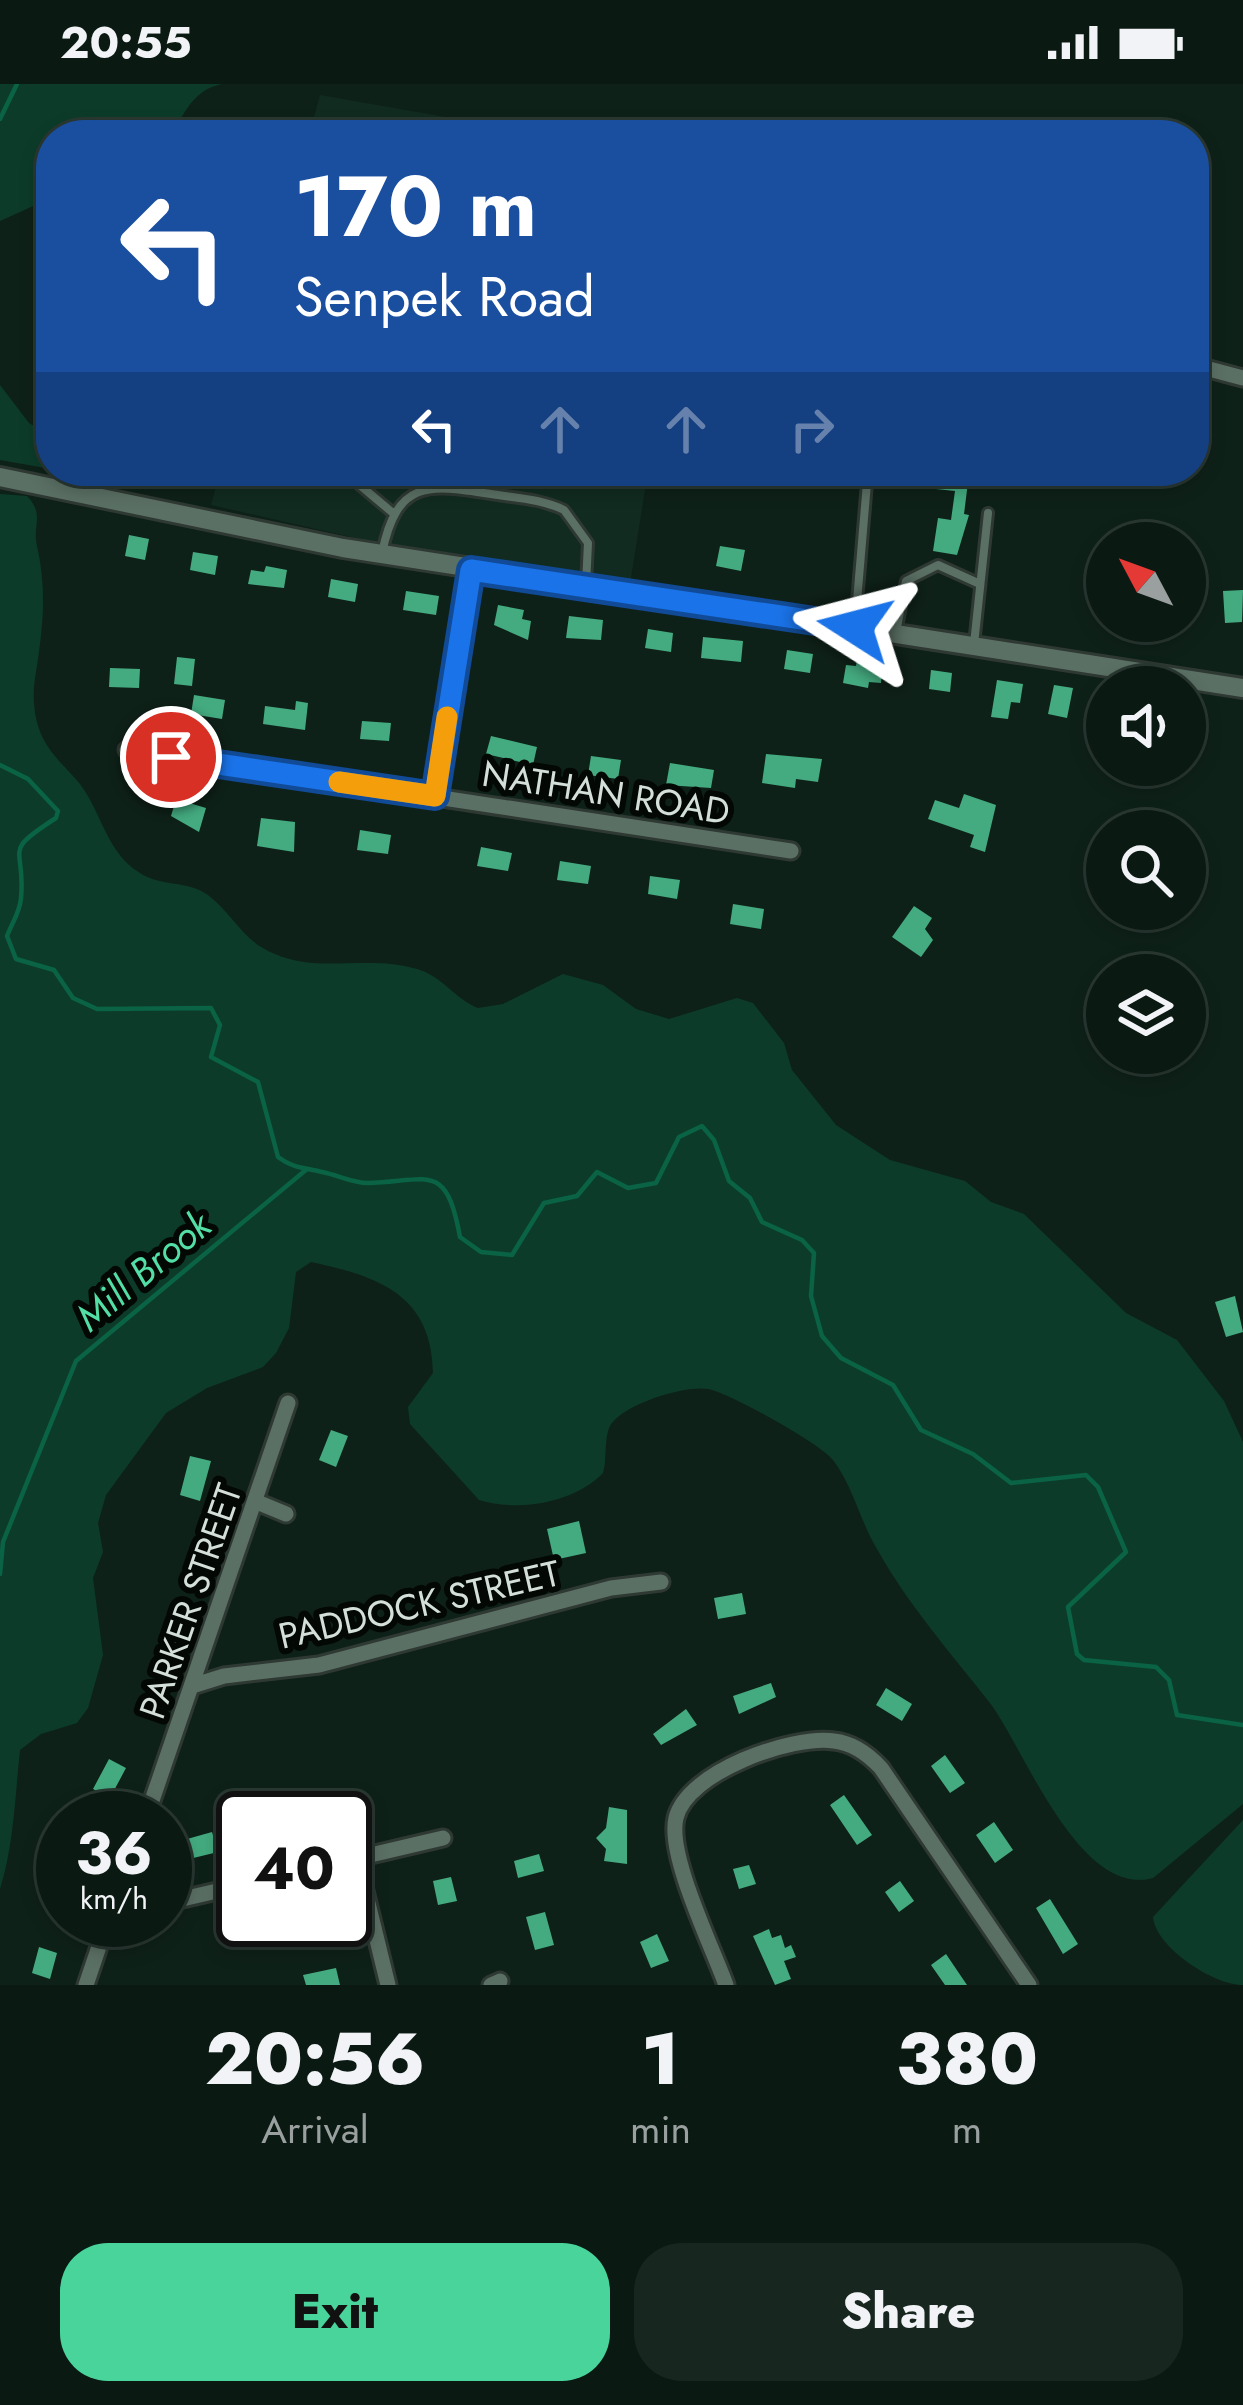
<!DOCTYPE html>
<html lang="en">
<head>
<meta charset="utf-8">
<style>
	:root { --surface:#0a1912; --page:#182620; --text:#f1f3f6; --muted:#99a09f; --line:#2a3832; --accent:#49d49c }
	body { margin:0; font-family:Jost,sans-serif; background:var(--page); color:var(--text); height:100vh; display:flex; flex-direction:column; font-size:45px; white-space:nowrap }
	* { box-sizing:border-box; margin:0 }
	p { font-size:39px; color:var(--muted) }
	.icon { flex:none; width:66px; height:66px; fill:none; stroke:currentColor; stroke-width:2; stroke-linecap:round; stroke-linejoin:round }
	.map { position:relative; height:1901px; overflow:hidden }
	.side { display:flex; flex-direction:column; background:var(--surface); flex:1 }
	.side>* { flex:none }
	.guide { position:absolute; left:36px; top:36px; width:1173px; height:366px; border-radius:48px; box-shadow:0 6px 18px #0003,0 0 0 3px var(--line); background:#1a4fa0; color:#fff; overflow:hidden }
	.needle { width:78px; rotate:311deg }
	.controls { position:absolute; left:1086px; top:438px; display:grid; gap:24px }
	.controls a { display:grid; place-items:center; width:120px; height:120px; border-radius:50%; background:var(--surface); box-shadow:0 6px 18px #0003,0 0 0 3px var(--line); font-size:60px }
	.speed { position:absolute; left:36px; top:1707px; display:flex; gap:24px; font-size:60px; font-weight:700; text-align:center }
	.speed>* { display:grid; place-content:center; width:156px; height:156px; border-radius:50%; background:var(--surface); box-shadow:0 6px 18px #0003,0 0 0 3px var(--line); line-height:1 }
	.speed small { font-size:30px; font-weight:400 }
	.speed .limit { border:6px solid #111; border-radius:18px; background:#fff; color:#111 }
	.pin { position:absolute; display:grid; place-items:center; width:102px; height:102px; color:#fff; margin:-51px; border:6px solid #fff; border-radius:50%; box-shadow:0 3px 12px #0007 }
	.me { position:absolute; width:132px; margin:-66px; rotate:279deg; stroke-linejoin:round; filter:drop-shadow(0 0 9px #0008) }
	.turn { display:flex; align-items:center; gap:42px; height:252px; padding:0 60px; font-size:54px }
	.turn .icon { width:156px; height:156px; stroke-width:2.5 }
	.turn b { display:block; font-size:84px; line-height:102px }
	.lanes { display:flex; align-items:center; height:114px; padding:0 60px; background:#0003; justify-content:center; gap:60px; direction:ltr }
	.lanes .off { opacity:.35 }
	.eta { display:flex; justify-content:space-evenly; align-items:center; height:204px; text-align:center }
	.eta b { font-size:72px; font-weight:800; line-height:84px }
	.cta { display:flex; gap:24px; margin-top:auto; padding:24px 60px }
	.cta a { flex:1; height:138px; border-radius:48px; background:var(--accent); color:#111; font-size:48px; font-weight:800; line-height:138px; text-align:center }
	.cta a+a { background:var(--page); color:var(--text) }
	.status { display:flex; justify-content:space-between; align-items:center; height:84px; padding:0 60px; background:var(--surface); direction:ltr }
	.status svg { height:33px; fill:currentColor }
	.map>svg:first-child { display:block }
	.built { fill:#112b20 }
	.green { fill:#0c3c29 }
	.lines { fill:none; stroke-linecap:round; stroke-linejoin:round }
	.stream { stroke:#0a6344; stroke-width:4.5 }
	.building { fill:#44ab80 }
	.service-casing { stroke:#2f3933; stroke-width:14 }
	.minor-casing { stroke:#2f3933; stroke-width:21 }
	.tertiary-casing { stroke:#2f3933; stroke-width:24 }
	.service { stroke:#5b7065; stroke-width:8 }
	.minor { stroke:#5b7065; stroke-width:15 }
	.tertiary { stroke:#5b7065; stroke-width:18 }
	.route-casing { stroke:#114b97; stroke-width:30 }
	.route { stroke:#1a73e8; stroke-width:21 }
	.slow { stroke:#f59e0b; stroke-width:21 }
	.labels { text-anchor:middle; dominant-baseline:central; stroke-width:12; stroke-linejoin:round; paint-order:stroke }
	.street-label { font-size:36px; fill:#d4dfd9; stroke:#030805 }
	.water-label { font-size:39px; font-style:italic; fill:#53dea5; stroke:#030805 }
</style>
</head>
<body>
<div class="status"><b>20:55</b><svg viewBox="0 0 49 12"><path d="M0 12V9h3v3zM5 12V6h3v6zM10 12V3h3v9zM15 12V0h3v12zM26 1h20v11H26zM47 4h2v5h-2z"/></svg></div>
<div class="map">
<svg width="1243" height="1901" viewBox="0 0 1243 1901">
	<rect width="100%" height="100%" fill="#0e2118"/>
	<path class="built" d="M320,11L548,51H309Z
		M220,387H648L630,500L368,457L211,421Z"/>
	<path class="green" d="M0,0H222C195,5 184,28 172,51H51V114L0,137Z
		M0,301L29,339L51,353V385L0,376Z
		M0,410L27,412C45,431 32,440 37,462C47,507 43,543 36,588C32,608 33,631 41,650C50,671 66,683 80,700C103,731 106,768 140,789C161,803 187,796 208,811C234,831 242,857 275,870C320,890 367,870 417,885C442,892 455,915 478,924L503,920L563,890L603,901L636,925L669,935L737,914L753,919L784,959L792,986L836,1041L890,1076L965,1097L991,1118L1024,1130L1126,1229L1177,1256L1224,1317L1243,1358V1720L1153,1794C1079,1814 1024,1664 990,1619C950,1568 909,1522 877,1465C860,1437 853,1402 833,1376C821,1360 728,1308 708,1305C684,1301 619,1321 609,1344C604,1357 607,1376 603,1389C574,1419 519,1428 479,1416L410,1340L408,1323L433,1289C432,1210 377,1192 311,1178L296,1188L289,1244L276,1269L263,1283L207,1304L166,1329L106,1411L98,1439L103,1468L93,1494L103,1571L88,1624L77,1639L41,1650L20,1666C15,1712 14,1760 0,1805Z
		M1243,1736V1901C1214,1901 1156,1864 1153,1833Z"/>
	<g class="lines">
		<path class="stream" d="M0,35L17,0
			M0,681L28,695L58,727L56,734C0,770 26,761 21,814C20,828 12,839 7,852L16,875L54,886L73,914L97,925L211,924L220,941L211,973L258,998L278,1073C292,1084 306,1084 322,1088C338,1091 352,1099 368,1099C429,1097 446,1077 460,1153L481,1168L512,1171L544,1119L577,1112L597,1088L628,1104L656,1099L679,1053L702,1042L714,1056L729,1097L750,1114L762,1138L802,1156L814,1169L811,1212L822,1252L841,1274L893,1301L921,1346L973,1370L1011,1399L1086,1391L1098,1403L1126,1468L1068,1523L1077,1570L1084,1576L1156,1583L1169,1596L1177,1631L1243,1641
			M0,1490L3,1458L76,1277L307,1085"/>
	</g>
	<path class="building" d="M1036,33L1059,40L1056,51H1030Z
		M938,387L969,390L964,430L969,431L957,471L933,467L938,434L951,436L955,407L936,405Z
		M129,451L149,455L145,476L125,472Z
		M720,462L745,466L741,487L716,482Z
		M193,468L218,472L215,491L190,486Z
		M266,482L287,486L284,504L248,500L251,486L264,488Z
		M331,495L358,500L355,518L328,513Z
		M1243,506L1242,538L1225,539L1223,507Z
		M406,507L439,512L436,531L403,526Z
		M498,521L524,526L522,535L531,537L528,556L494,541Z
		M569,532L603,536L601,556L566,554Z
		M648,545L673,549L671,568L645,564Z
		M703,553L743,557L741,578L701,574Z
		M787,566L813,570L810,589L784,585Z
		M177,573L195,575L192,602L174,600Z
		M857,575L883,578L881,599L869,598L868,604L843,599L846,581L856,582Z
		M110,584L140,585L139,604L109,603Z
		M931,586L952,589L950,608L929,605Z
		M997,596L1023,600L1020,619L1011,618L1008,635L991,633Z
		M1054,601L1073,604L1067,634L1048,630Z
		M194,611L225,616L222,635L191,630Z
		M296,617L308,619L305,646L263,640L265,622L295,626Z
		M362,637L391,639L389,657L360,655Z
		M491,652L537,663L533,681L486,670Z
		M766,670L822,675L818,698L796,695L795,704L762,699Z
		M591,672L621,676L618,695L588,691Z
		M670,679L714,686L711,704L666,701Z
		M964,710L996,721L985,768L970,763L974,751L928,735L935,716L959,724Z
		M176,715L206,724L199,748L171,732Z
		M261,734L295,738L294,768L257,762Z
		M360,746L391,751L388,770L357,766Z
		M481,763L512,769L508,787L477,782Z
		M560,777L591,782L588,800L557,796Z
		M650,792L680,796L677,815L648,810Z
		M733,820L764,825L761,845L730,840Z
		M914,822L932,834L925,845L933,856L921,873L892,853Z
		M1235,1212L1243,1248L1226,1253L1215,1218Z
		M331,1346L348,1352L336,1383L319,1376Z
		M190,1372L211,1377L200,1417L180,1411Z
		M579,1437L586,1469L554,1476L547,1445Z
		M742,1509L746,1530L718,1535L714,1514Z
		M165,1536L181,1541L177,1554L189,1558L184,1572L159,1557Z
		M771,1599L776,1613L739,1630L733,1612Z
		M886,1604L912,1620L902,1637L876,1621Z
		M686,1625L697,1641L661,1661L653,1650Z
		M945,1671L965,1699L950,1709L931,1682Z
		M109,1675L126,1684L110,1714L93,1705Z
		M844,1711L872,1751L857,1761L830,1721Z
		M609,1723L627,1726V1780L604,1777L606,1765L596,1754L606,1744Z
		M994,1738L1013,1766L995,1779L976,1751Z
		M212,1748L218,1768L185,1776L180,1757Z
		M539,1770L544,1787L518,1794L514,1777Z
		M749,1781L756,1800L739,1805L733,1785Z
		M451,1793L457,1817L438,1821L433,1797Z
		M900,1797L914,1817L899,1828L885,1808Z
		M1050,1815L1078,1860L1063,1870L1036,1824Z
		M545,1828L554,1861L535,1866L526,1833Z
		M769,1845L772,1854L781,1851L785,1864L791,1861L796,1873L784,1877L791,1895L775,1901L753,1852Z
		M657,1850L669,1877L651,1884L640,1858Z
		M39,1863L57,1869L50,1895L32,1889Z
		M946,1870L967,1901H945L931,1881Z
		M336,1884L340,1901H306L303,1891Z"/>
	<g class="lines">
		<g class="service-casing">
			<path id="service" d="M343,387L393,429
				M382,469C397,396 427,400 491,410C516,414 542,415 564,426L588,459L586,500
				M855,541L868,387
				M896,548L906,497L938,481L980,500
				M974,560L988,429"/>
		</g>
		<g class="minor-casing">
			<path id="minor" d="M1194,281L1243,294
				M127,666L791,767
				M435,712L471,486
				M257,1418L286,1430
				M192,1602L224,1592L319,1581L611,1504L661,1498
				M146,1734L288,1319
				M357,1774L388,1901
				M345,1777L443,1754
				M165,1819L243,1801
				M86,1901L108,1836
				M491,1901L500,1897
				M726,1901C712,1862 667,1771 676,1734C687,1688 791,1651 834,1657C853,1659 868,1670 881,1684L1029,1901"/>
		</g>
		<g class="tertiary-casing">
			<path id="tertiary" d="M0,393L343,464L1243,604"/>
		</g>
		<use href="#service" class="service"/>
		<use href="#minor" class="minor"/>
		<use href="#tertiary" class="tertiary"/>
	</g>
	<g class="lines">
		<g class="route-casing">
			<path id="route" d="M171,673L435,712L471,486L855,543"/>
		</g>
		<use href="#route" class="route"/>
		<path class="slow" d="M339,698L435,712L447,633"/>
	</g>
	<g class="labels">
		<g class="street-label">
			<text transform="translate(606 708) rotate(9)">NATHAN ROAD</text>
			<text transform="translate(190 1517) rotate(-71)">PARKER STREET</text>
			<text transform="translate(419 1520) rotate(-13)">PADDOCK STREET</text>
		</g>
		<g class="water-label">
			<text transform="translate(143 1187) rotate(-40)">Mill Brook</text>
		</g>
	</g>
</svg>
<div class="controls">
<a><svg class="needle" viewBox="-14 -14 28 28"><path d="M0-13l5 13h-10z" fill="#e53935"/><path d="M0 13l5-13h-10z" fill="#99a09f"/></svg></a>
<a><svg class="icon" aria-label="sound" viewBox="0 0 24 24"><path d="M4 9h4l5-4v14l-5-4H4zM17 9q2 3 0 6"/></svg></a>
<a><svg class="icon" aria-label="search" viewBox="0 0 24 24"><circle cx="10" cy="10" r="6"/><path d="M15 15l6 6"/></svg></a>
<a><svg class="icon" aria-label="layers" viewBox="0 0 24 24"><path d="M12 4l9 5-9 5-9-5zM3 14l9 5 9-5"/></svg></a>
</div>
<div class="speed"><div>36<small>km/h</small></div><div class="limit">40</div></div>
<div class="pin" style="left:171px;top:673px;background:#d93025"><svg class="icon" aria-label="arrive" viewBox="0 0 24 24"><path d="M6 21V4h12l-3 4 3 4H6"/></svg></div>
<svg class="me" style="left:855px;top:543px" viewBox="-20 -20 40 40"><path d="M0-17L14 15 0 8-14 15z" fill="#1a73e8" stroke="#fff" stroke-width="4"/></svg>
<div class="guide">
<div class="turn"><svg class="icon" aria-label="left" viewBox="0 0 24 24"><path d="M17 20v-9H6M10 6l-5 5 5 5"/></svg><div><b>170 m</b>Senpek Road</div></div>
<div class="lanes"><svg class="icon" aria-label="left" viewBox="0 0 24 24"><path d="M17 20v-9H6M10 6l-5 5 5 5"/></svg><svg class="icon off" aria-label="ahead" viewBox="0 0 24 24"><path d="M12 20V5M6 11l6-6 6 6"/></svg><svg class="icon off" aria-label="ahead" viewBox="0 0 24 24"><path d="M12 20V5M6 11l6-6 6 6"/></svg><svg class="icon off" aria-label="right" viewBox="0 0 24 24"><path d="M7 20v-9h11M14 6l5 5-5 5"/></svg></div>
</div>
</div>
<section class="side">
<div class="eta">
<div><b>20:56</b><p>Arrival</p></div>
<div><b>1</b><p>min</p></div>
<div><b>380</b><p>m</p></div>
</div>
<div class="cta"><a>Exit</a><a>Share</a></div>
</section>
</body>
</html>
